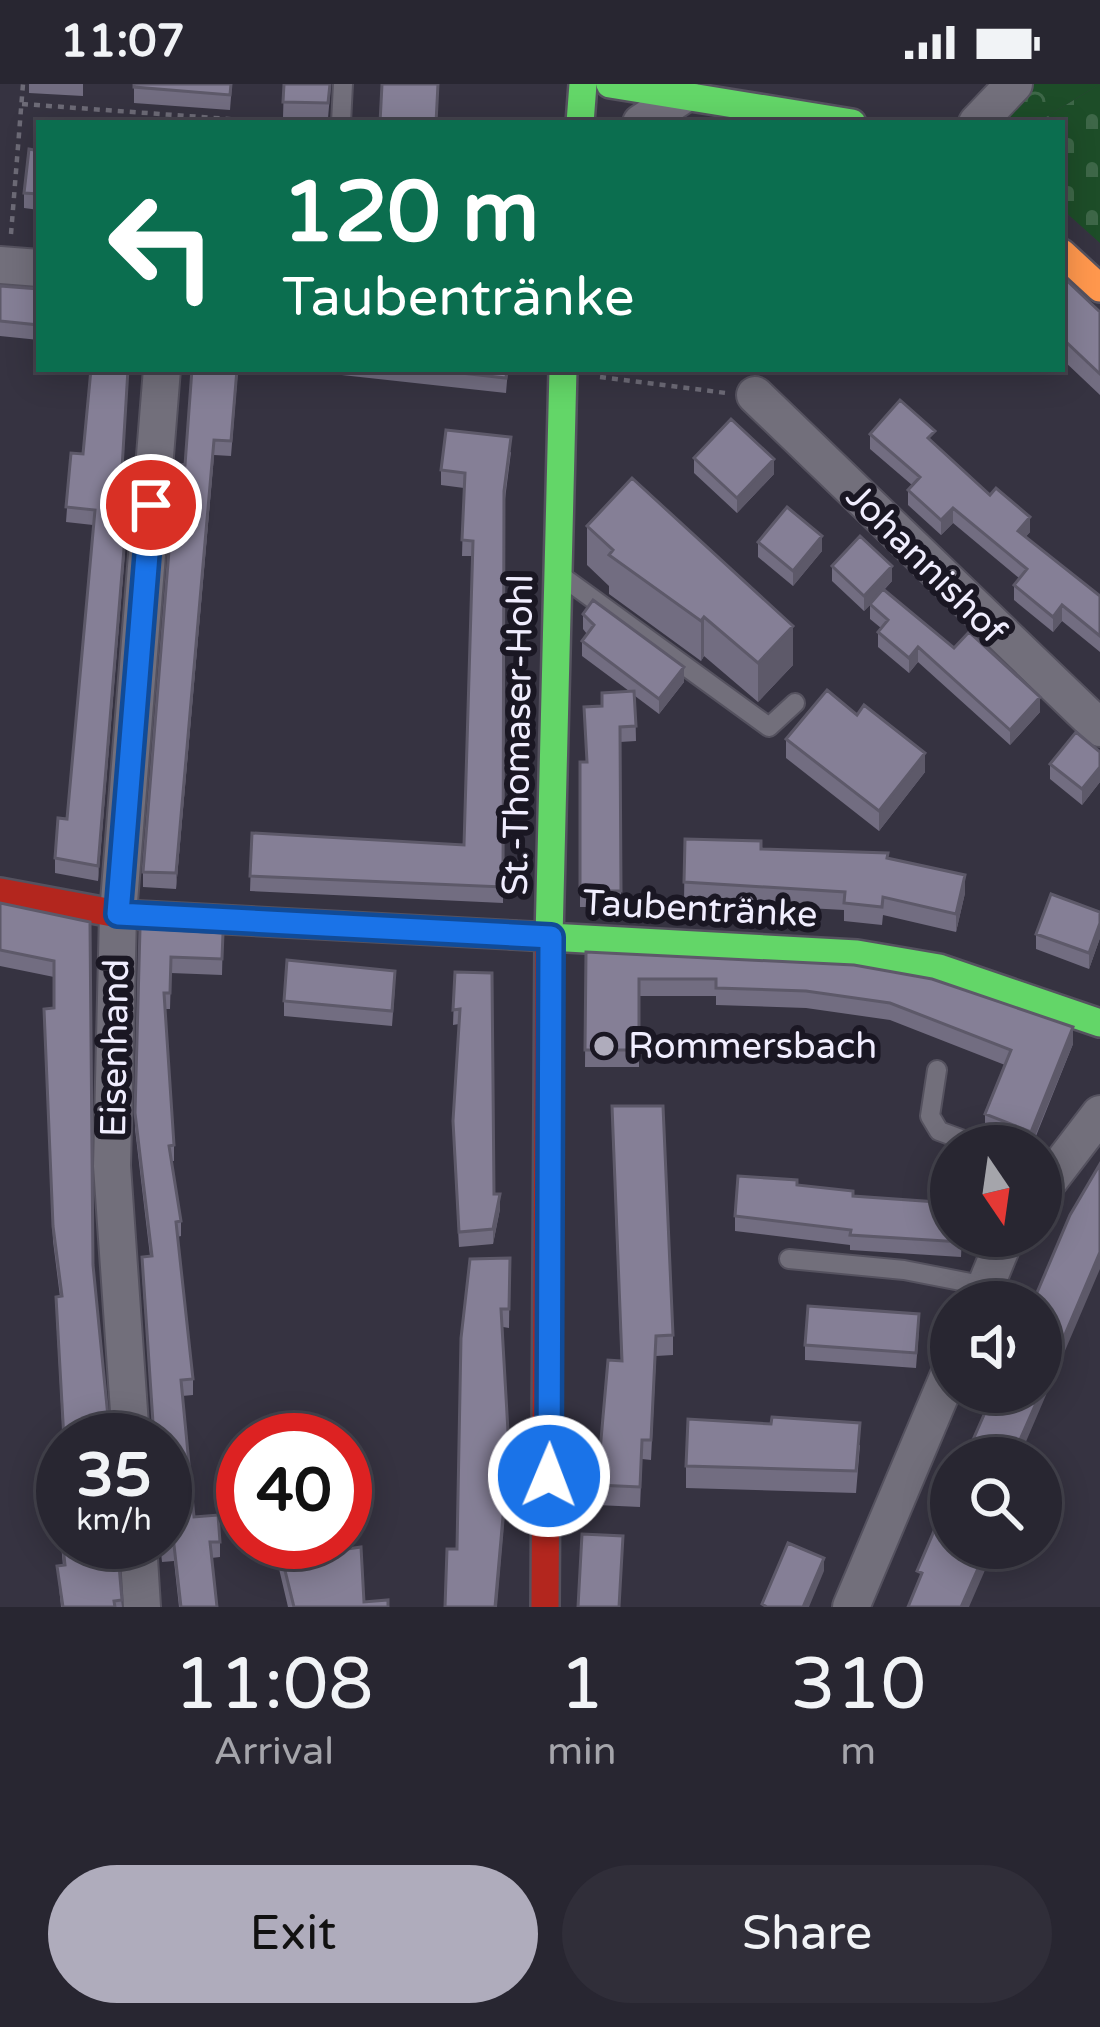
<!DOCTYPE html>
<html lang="en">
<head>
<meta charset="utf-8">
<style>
	:root { --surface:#282631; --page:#302e39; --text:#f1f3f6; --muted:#a5a5ab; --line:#44434d; --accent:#afacbc }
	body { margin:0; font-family:"Varela Round",sans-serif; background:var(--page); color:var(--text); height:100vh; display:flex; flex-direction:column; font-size:45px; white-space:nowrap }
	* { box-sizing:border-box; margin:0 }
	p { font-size:39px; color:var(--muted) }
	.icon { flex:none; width:66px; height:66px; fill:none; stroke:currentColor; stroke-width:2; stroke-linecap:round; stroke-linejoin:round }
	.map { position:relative; height:1523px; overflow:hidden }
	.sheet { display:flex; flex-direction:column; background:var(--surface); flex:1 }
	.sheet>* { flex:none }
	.banner { position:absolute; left:36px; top:36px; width:1029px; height:252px; border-radius:0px; box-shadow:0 6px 30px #0003,0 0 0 3px var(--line); background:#0b6e4f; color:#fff; overflow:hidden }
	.needle { width:78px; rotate:167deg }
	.buttons { position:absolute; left:930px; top:1041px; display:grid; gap:24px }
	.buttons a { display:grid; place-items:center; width:132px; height:132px; border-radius:50%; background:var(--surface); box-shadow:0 6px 30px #0003,0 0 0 3px var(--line); font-size:60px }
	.speed { position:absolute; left:36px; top:1329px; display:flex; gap:24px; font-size:60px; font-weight:700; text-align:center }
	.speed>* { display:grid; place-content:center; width:156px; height:156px; border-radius:50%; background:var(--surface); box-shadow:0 6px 30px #0003,0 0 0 3px var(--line); line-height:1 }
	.speed small { font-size:30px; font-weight:400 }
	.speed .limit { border:18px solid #d22; background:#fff; color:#111 }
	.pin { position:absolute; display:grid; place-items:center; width:102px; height:102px; color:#fff; margin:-51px; border:6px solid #fff; border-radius:50%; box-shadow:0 3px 12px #0007 }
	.me { position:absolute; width:132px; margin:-66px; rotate:1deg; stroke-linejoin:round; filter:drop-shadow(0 0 9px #0008) }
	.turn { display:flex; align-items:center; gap:42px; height:252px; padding:0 48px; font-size:54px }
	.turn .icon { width:156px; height:156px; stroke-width:2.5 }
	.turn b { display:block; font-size:84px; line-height:102px }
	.eta { display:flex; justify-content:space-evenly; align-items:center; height:204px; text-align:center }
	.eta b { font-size:72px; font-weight:600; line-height:84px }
	.primary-button { display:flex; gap:24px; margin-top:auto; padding:24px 48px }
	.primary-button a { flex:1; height:138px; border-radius:72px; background:var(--accent); color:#111; font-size:48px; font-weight:600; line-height:138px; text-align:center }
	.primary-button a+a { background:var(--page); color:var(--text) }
	.status { display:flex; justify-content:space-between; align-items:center; height:84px; padding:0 60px; background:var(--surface); direction:ltr }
	.status svg { height:33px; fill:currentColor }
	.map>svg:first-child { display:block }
	.cemetery { fill:url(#cemetery-stones) }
	.park { fill:url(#park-crowns) }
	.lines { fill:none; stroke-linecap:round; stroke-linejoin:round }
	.lane-casing { stroke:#55525f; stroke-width:22 }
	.street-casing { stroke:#55525f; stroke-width:40 }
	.fast-casing { stroke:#55525f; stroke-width:32 }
	.slow-casing { stroke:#55525f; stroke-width:32 }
	.jam-casing { stroke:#55525f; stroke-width:32 }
	.path { stroke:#6d6b77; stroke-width:4.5; stroke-dasharray:6 6; stroke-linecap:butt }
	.lane { stroke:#726f7b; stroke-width:18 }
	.street { stroke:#726f7b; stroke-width:36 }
	.fast { stroke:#63d668; stroke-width:27 }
	.slow { stroke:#ff974d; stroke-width:27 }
	.jam { stroke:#b3261e; stroke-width:27 }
	.wall { fill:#726d81 }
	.shaded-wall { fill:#5d5969 }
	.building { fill:#857f96; stroke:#5d5969; stroke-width:3 }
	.route-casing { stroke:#114b97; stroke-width:30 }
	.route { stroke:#1a73e8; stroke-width:21 }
	.poi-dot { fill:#afacbc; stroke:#1a1723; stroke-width:4.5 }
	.labels { text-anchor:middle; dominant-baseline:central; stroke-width:12; stroke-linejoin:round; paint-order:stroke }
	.street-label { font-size:36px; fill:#f0edfe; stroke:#1a1723 }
	.poi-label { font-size:36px; fill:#f0edfe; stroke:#1a1723; text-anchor:start }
</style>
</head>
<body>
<div class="status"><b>11:07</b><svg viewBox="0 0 49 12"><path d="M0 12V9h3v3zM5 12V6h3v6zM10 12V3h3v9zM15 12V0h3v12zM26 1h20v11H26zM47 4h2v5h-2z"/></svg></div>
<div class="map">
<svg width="1100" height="1523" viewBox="0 0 1100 1523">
	<defs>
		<pattern id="cemetery-stones" width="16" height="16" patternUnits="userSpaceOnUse" patternTransform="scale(3)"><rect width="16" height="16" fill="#1d4d28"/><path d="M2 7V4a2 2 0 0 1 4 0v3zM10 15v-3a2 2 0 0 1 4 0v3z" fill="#3e6748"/></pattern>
		<pattern id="park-crowns" width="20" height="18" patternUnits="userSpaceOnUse" patternTransform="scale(3)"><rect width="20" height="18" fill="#1d4d28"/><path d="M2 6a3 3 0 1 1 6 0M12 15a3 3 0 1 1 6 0" fill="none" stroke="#3e6748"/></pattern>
	</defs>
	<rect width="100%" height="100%" fill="#363341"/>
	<path class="cemetery" d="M1100,0V159L1062,125V39H1036Z"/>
	<path class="park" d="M1032,0H1100L1036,39H990Z"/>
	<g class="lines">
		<g class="lane-casing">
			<path id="lane" d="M341,39L343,0
				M560,491L769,643L795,619
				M937,986L930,1032L939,1047L980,1062
				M789,1175L904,1186L986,1202"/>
		</g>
		<g class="street-casing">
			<path id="street" d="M641,39L683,11
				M977,39L1014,0
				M0,181L39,184
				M755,311L1100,644
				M1041,1107L1100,1030
				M979,1218L1006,1152
				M131,1356L112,1082L118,830L162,285
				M138,1458L142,1523
				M851,1523L951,1286"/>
		</g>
		<g class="fast-casing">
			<path id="fast" d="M610,0L852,39
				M580,39L583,0
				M513,851L857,870L939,884L1100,939
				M549,854L563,285"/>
		</g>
		<g class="slow-casing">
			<path id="slow" d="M1062,169L1100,204"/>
		</g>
		<g class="jam-casing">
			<path id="jam" d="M0,808L118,830L513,851
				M545,1523L549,854"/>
		</g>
		<path class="path" d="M22,20L284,39
			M11,150L23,0
			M600,293L726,309"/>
		<use href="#lane" class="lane"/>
		<use href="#street" class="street"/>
		<use href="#fast" class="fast"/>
		<use href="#slow" class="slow"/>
		<use href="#jam" class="jam"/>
	</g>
	<path class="wall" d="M29,0H83V12L29,9Z
		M134,0H232L230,26L134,19Z
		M284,0H331L328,34L283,33Z
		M39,67V126L24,124V109Z
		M1062,192L1100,228V311L1062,275Z
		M0,202L39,205V256L0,252Z
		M238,285L231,372L214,371L176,805L143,803V788L185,381Z
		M287,285H508L506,309Z
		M870,350L935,360L1030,448L1025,453L1100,512V568L1062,537L1053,548L1014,516V501L1019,494L953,439L941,451L908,421V406L912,401L870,365Z
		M511,368L504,423L503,819L250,807L252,749L464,761L472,472H462L464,404L441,401V386Z
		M71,369L119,452L125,467L98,797L55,789V774L67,735L93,441L66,438Z
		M694,374L774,390L737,429L694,389Z
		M587,442L793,581L758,618L704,572L701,577L609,510V502L587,481Z
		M758,458L822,467L793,502L758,473Z
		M832,482L892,497L884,506L954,564L1040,628L1010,661L918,578L909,589L878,563V548L881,544L870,535V521L864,527L832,497Z
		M583,530L684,598L659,630L635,612L636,657L620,658L621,823H580V678H586L629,607L582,572V557L587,550L583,545Z
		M786,655L925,688L879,747L786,674Z
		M1100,668V698L1082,721L1050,695V680Z
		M685,755L761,765L888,774L965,809L956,848L883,831L882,841L844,837V826L684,817Z
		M0,819L90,838L63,1356L56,1229V1213H60L53,1157L44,940L54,924V893L0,882Z
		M1100,828V854L1089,885L1036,865V850Z
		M140,844L223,849L222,891L171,889L170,925H165L174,1061V1077H171L181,1137V1152L177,1153L193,1295V1311L182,1312L194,1433L220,1458V1473L211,1474L217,1523H179L174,1477L162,1478L160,1458H165L151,1351L153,1342L142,1189V1173L150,1172L135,1045Z
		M586,868L854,881L1073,960L1032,1062H1024L985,1047V1030L1005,981L890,936L806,924L716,921V912H639V983H585Z
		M455,888L494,1110L500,1125L493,1160L459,1163L453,1053L459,940L453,941Z
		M395,902L392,942L284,932V917Z
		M612,1042L673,1251V1271L656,1272L651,1376L642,1375L640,1423L597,1421V1401L621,1277Z
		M797,1101L853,1112L962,1152L961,1173L850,1166V1161L735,1147V1132Z
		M510,1174L509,1244L503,1243L509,1384L457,1465Z
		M919,1245L916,1284L805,1276V1261Z
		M860,1361L856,1409L686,1404V1382Z
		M54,1381L117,1458L122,1523H61L57,1482H63Z
		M276,1458H345L364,1518L388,1523H288L276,1472Z"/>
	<path class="shaded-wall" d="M214,356V371L176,805V789Z
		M774,375V390L737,429V414Z
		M953,424V439L941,451V436Z
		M1030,433V448L1018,462V447Z
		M125,452V467L98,797V782Z
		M822,452V467L793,502V487Z
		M892,482V497L864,527V512Z
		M1062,521V537L1053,548V533Z
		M704,533V572L701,577V537Z
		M793,542V581L758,618V579Z
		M918,563V578L909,589V574Z
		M684,583V598L659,630V615Z
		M1040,613V628L1010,661V646Z
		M925,669V688L879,747V727Z
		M1100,683V698L1082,721V705Z
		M965,791V809L956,848V830Z
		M1100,839V854L1089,885V869Z
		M1073,943V960L1031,1062V1048Z
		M500,1110V1125L493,1160V1145Z
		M1100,1168V1185L1019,1374V1358Z
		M509,1365V1384L497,1523H495Z
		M987,1464H989V1477L969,1523H961Z
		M824,1474V1487L809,1523H803Z"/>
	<path class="building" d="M134,0H231L230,11L134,3Z
		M284,0H330L328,19L283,18Z
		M382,0H438L436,39H380Z
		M29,65L39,67V110L24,109Z
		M1062,192L1100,228V290L1062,254Z
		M0,202L39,205V241L0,237Z
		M91,285H128L118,451L125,452L98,782L55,774L58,734L67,735L95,426L66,423L71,369L83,370Z
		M192,285H237L231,357L214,356L176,789L143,788L176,380L185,381Z
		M426,285H507L506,294Z
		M900,316L935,347L928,354L990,411L996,404L1030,433L1018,447L1100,512V552L1062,521L1053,533L1014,501L1027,485L953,424L941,436L908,406L920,393L870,350Z
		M731,335L774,375L737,414L694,374Z
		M446,346L511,353L504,407L503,803L250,792L252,749L464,761L473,457L462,456L465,389L441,386Z
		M632,394L793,542L758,579L704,533L701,537L609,471L613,466L587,442Z
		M787,423L822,452L793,487L758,458Z
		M860,452L892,482L864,512L832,482Z
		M883,505L954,564L969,548L1040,613L1010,646L918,563L909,574L878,548L888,536L870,520Z
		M593,516L684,583L659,615L582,557L594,541L583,530Z
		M827,606L857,631L864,621L925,669L879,727L786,655Z
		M634,607L636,642L620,643L621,807H580V678H587L584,623L602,622V609Z
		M1076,648L1100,668V683L1082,705L1050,680Z
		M685,755L761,757V765L888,769L887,774L965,791L956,830L883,813L882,823L844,819L845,808L684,798Z
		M1051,810L1100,828V839L1089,869L1036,850Z
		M0,819L90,838L93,1181L109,1343L117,1356H64L56,1213L62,1212L53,1142L44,925L54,924V877L0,866Z
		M140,844L223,849L222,875L171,873L170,909H164L174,1061L169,1062L181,1137L176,1138L193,1295L181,1296L194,1433L218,1431L220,1458H210L217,1523H181L174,1461L162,1462L161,1458H165V1356H144L151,1351L153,1339L142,1173L152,1172L135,1029Z
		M586,868L854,881L932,895L1073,943L1031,1048L985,1030L1011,966L890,919L806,907L716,904V895H639V966H585Z
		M287,876L395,887L392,927L284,917Z
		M455,888L492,889L494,1110H500L493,1145L459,1148L453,1037L460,925L453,926Z
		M612,1022H663L673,1251L656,1252L651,1356H642L640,1403L597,1401L608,1276L622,1277Z
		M1100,1080V1168L1041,1307V1218H1033L1070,1131Z
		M738,1092L797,1096V1101L853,1107V1112L951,1119V1152H961V1158L850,1151L851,1146L735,1132Z
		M510,1174L509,1225H501L509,1365L495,1523H445L447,1465H457L461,1254L470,1175Z
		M808,1222L919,1230L916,1269L805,1261Z
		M994,1308H1041L1019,1358L1028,1362L1023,1374H965Z
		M772,1333L860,1339L856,1387L686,1382L688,1335L771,1340Z
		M63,1380V1458H117L122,1516L114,1517L115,1523H63L57,1482L65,1481L54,1381Z
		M951,1407V1464H987L961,1523H908L922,1489L917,1487Z
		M345,1447L347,1465L361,1463L364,1518L388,1516V1523H294L278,1458H345Z
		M582,1450L623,1452L619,1523H578Z
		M788,1459L824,1474L803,1523H767L762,1520Z"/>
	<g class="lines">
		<g class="route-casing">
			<path id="route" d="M151,421L118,830L551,853L549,1392"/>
		</g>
		<use href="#route" class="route"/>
	</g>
	<circle class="poi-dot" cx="604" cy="962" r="12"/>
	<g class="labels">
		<g class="street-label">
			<text transform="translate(926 480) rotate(45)">Johannishof</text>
			<text transform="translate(518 651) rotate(-89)">St.-Thomaser-Hohl</text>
			<text transform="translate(700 825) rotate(3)">Taubentränke</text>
			<text transform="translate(115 964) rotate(-89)">Eisenhand</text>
		</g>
		<g class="poi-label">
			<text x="628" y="962">Rommersbach</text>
		</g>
	</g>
</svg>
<div class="buttons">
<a><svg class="needle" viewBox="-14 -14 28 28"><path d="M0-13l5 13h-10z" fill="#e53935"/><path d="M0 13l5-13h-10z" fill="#a5a5ab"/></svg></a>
<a><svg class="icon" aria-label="sound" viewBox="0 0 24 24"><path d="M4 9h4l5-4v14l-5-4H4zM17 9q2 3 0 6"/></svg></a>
<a><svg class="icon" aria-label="search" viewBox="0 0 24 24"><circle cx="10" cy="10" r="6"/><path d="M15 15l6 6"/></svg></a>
</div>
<div class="speed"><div>35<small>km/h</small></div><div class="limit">40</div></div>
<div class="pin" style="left:151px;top:421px;background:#d93025"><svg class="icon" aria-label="arrive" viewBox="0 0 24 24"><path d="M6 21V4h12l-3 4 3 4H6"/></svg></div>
<svg class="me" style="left:549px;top:1392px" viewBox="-20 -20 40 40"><circle r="17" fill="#1a73e8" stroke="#fff" stroke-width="3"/><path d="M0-11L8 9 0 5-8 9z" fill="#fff"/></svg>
<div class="banner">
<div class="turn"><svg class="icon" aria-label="left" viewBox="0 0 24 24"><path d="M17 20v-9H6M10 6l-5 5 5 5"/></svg><div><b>120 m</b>Taubentränke</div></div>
</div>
</div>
<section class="sheet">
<div class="eta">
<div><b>11:08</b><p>Arrival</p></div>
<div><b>1</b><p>min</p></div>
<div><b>310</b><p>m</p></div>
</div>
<div class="primary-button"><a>Exit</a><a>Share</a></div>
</section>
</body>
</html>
